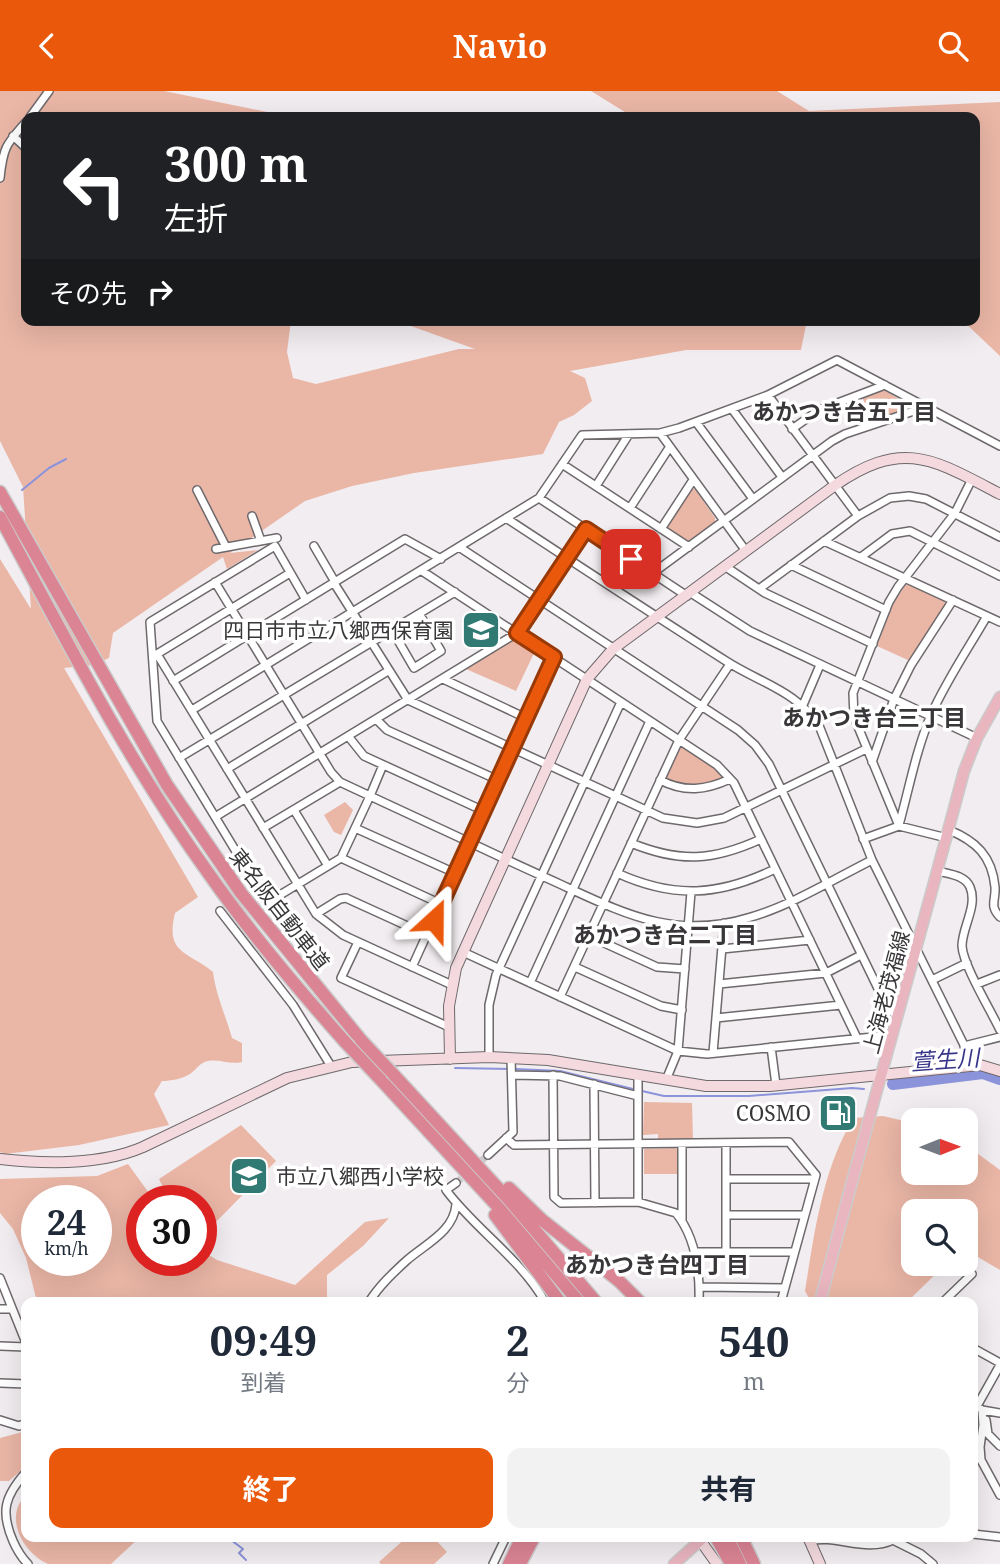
<!DOCTYPE html>
<html lang="ja">
<head>
<meta charset="utf-8">
<style>
	:root { --surface:#fff; --page:#f2f2f3; --text:#1f2937; --muted:#747a83; --accent:#ea580c }
	body { margin:0; font-family:"Noto Serif","Noto Sans JP",serif; background:var(--page); color:var(--text); height:100vh; display:flex; flex-direction:column; font-size:26px; white-space:nowrap }
	* { box-sizing:border-box; margin:0 }
	p { font-size:23px; color:var(--muted) }
	.icon { flex:none; width:38px; height:38px; fill:none; stroke:currentColor; stroke-width:2; stroke-linecap:round; stroke-linejoin:round }
	.map { position:relative; flex:1; overflow:hidden }
	.side { position:absolute; left:21px; top:1206px; width:957px; height:245px; display:flex; flex-direction:column; background:var(--surface); border-radius:14px; box-shadow:0 7px 28px #0002 }
	.side>* { flex:none }
	.guide { position:absolute; left:21px; top:21px; width:959px; height:214px; border-radius:14px; box-shadow:0 7px 28px #0002; background:#202124; color:#fff; overflow:hidden }
	.needle { width:46px; rotate:89deg }
	.buttons { position:absolute; left:901px; top:1017px; display:grid; gap:14px }
	.buttons a { display:grid; place-items:center; width:77px; height:77px; border-radius:14px; background:var(--surface); box-shadow:0 7px 28px #0002; font-size:35px }
	.speed { position:absolute; left:21px; top:1094px; display:flex; gap:14px; font-size:35px; font-weight:700; text-align:center }
	.speed>* { display:grid; place-content:center; width:91px; height:91px; border-radius:50%; background:var(--surface); box-shadow:0 7px 28px #0002; line-height:1 }
	.speed small { font-size:18px; font-weight:400 }
	.speed .limit { border:10px solid #d22; background:#fff; color:#111 }
	.pin { position:absolute; display:grid; place-items:center; width:60px; height:60px; color:#fff; margin:-30px; border-radius:14px; box-shadow:0 4px 10px #0006 }
	.me { position:absolute; width:77px; margin:-38px; rotate:24deg; stroke-linejoin:round; filter:drop-shadow(0 0 5px #0008) }
	.turn { display:flex; align-items:center; gap:24px; height:147px; padding:0 28px; font-size:32px }
	.turn .icon { width:91px; height:91px; stroke-width:2.5 }
	.turn b { display:block; font-size:49px; line-height:60px }
	.then { display:flex; align-items:center; height:66px; padding:0 28px; background:#0003; gap:14px; font-size:26px }
	.eta { display:flex; justify-content:space-evenly; align-items:center; height:119px; text-align:center }
	.eta b { font-size:42px; font-weight:700; line-height:49px }
	.action { display:flex; gap:14px; margin-top:auto; padding:14px 28px }
	.action a { flex:1; height:80px; border-radius:14px; background:var(--accent); color:#fff; font-size:28px; font-weight:700; line-height:80px; text-align:center }
	.action a+a { background:var(--page); color:var(--text) }
	header { display:flex; justify-content:space-between; align-items:center; height:91px; padding:0 28px; background:var(--accent); color:#fff; font-size:32px; font-weight:700 }
	.map>svg:first-child { display:block }
	.green { fill:#eab6a6; fill-rule:evenodd }
	.lines { fill:none; stroke-linecap:round; stroke-linejoin:round }
	.stream { stroke:#8b93db; stroke-width:2 }
	.river { stroke:#8b93db; stroke-width:12 }
	.street-tunnel { stroke:#cdc8cb; stroke-width:7; stroke-dasharray:7 3.5; stroke-linecap:butt }
	.street-casing { stroke:#6e696c; stroke-width:10 }
	.secondary-casing { stroke:#6e696c; stroke-width:12 }
	.primary-casing { stroke:#cbcbcb; stroke-width:13 }
	.highway-casing { stroke:#cbcbcb; stroke-width:15 }
	.street { stroke:#fff; stroke-width:7 }
	.secondary { stroke:#f4dadf; stroke-width:10 }
	.primary { stroke:#e9b5bf; stroke-width:10 }
	.highway { stroke:#db8494; stroke-width:12 }
	.highway-bridge-casing { stroke:#cbcbcb; stroke-width:15; stroke-linecap:butt }
	.highway-bridge { stroke:#db8494; stroke-width:12 }
	.route-casing { stroke:#983908; stroke-width:18 }
	.route { stroke:#ea580c; stroke-width:12 }
	.labels { text-anchor:middle; dominant-baseline:central; stroke-width:7; stroke-linejoin:round; paint-order:stroke }
	.poi-label { font-size:21px; fill:#383638; stroke:#fff; text-anchor:end }
	.street-label { font-size:21px; fill:#383638; stroke:#fff }
	.neighbourhood-label { font-size:23px; font-weight:bold; fill:#383638; stroke:#fff }
	.water-label { font-size:23px; font-style:italic; fill:#37358a; stroke:#fff }
</style>
</head>
<body>
<header><svg class="icon" aria-label="back" viewBox="0 0 24 24"><path d="M15 5l-7 7 7 7"/></svg>Navio<svg class="icon" aria-label="search" viewBox="0 0 24 24"><circle cx="10" cy="10" r="6"/><path d="M15 15l6 6"/></svg></header>
<div class="map">
<svg width="1000" height="1473" viewBox="0 0 1000 1473">
	<rect width="100%" height="100%" fill="#f2edf0"/>
	<path class="green" d="M0,0H164L292,26H26V229H291L287,261L293,287L316,293L459,258H475L394,229H807L801,259H686L570,280L585,287L592,310L574,324L559,331L543,363L414,382L352,395L305,410L230,462L258,459L227,478L223,466L113,542L109,567L93,574L64,577L198,806L175,822C165,863 187,860 213,881C216,905 226,925 232,947L242,952V971C230,974 220,968 208,970C200,971 196,979 190,983C181,988 171,990 162,990L154,1003L169,1034L79,1054L5,1063L0,1061V468L31,518L23,396L0,350Z
		M591,0H777L809,20L1000,11V265L962,229H975V26H633Z
		M878,299L885,300L908,313V318L871,331L862,305Z
		M691,398H695L715,427V432C692,450 693,456 667,439L666,434Z
		M910,493L944,509L946,513L910,570L877,555L892,515L905,494Z
		M516,547H519L536,558L516,600L466,578Z
		M682,655L713,675L723,684V688C699,697 690,697 666,689L665,686L679,656Z
		M345,711L353,719L341,744L334,741L324,724Z
		M644,1011L692,1012L693,1049H658V1043L643,1044Z
		M883,1025L913,1032L914,1082H966V1054L1000,1079V1179L966,1159V1120H914V1172L946,1173L907,1211H811L805,1200C814,1144 823,1075 854,1027Z
		M241,1034L276,1070L214,1133H201V1110L169,1109L159,1088Z
		M676,1057L679,1061V1083H644V1058Z
		M128,1073L154,1109L142,1110V1169H201V1159L217,1169L295,1194L365,1131L389,1127L363,1155L327,1184V1211H37L26,1167L13,1138L0,1122V1088L97,1085ZM37,1110H96V1169H37Z
		M26,1340V1375L9,1390H0V1347Z
		M26,1404V1446H140L111,1473H48C23,1462 3,1426 26,1404Z
		M407,1446H433L447,1461L434,1473H381L379,1471Z"/>
	<g class="lines">
		<path class="stream" d="M22,399L49,377L66,368
			M455,977L510,978
			M515,978L560,980L637,999
			M642,1000L664,1005H749L852,997L864,998
			M232,1446L231,1449L243,1458L239,1462L246,1469"/>
		<path class="river" d="M893,993L983,982L1000,988"/>
		<path class="street-tunnel" d="M456,1092L488,1064"/>
		<g class="street-casing">
			<path id="street" d="M30,26L49,0
				M13,45L26,57
				M0,87C3,57 6,53 26,31
				M768,304L858,425
				M732,318L782,386
				M696,331L753,408
				M792,338L819,319L885,294
				M660,342L746,460
				M562,373L689,456
				M596,395L629,343
				M197,399L226,456
				M539,407L687,505
				M630,417L669,357
				M252,425L261,450
				M506,427C579,475 652,523 726,570C758,591 800,601 820,637L872,769L970,966L971,975
				M661,438L693,389
				M824,450L1000,531
				M314,455L335,491
				M459,456L738,639L755,654L769,673L887,916L898,926
				M216,458L277,447
				M861,466L892,443L910,440L1000,485
				M791,474L886,519
				M726,476L765,502L873,553
				M422,480L717,674L734,692L857,947
				M653,482L832,350L845,343L926,316
				M215,491L331,681L340,691L370,705L341,767L270,810H266L157,630L150,531L275,455L306,509
				M334,492L408,609L663,727L697,732L724,727L866,658
				M759,498L858,425L890,407L909,405L926,408L1000,446
				M691,502L750,540L977,647
				M392,539L414,577L441,560L420,524
				M153,563H157L290,482
				M157,563L316,823L343,844L452,894
				M443,588L526,627
				M173,590L405,448L441,468
				M803,614L820,574
				M192,619L539,407L582,344L660,342L679,337L768,304L837,269L1000,355
				M376,628L387,639L498,689
				M348,645L364,665L484,720L469,751L370,705L383,674
				M179,667L455,501
				M872,671L894,608L911,574L953,509
				M227,678L388,580
				M660,689C685,702 706,699 730,688
				M294,719L328,775
				M484,720L554,566
				M215,726L517,542L586,438
				M899,734C909,698 916,659 931,624C946,590 968,558 987,525
				M899,735L854,626L853,602L889,511L898,496L955,422L972,388
				M263,737L340,691
				M355,737L455,782
				M949,739C976,750 992,765 995,796C996,809 989,815 1000,826
				M863,748L899,735L947,747
				M631,752C680,772 713,770 761,748
				M341,767L441,813
				M938,780C949,783 965,784 970,796C978,815 962,836 962,855C963,874 991,920 1000,939
				M617,782C674,808 719,805 775,778
				M220,820L293,914L331,975
				M316,823L340,808L346,807L427,844
				M589,845L657,876L685,878
				M358,851L341,887L449,936
				M722,858L810,849
				M463,861L678,960L707,963L893,944
				M412,876L469,751C500,766 531,780 562,794C627,824 677,849 751,826C792,814 834,788 872,769
				M575,876L661,915L682,919
				M932,889L967,872
				M530,892L650,630
				M719,893L826,882L861,864
				M977,893L1000,884
				M560,906L679,649L730,573
				M716,927L841,914
				M964,955L1000,946
				M771,956L776,994
				M713,962L724,832
				M489,966V914L496,884L621,611
				M512,984L560,985L638,1005
				M553,984L554,1106L561,1112L638,1111L676,1122C696,1147 700,1180 699,1211
				M638,984V1111
				M666,989L678,960L691,801
				M594,993L595,1112
				M506,1047L514,1054L789,1051L816,1084L781,1211
				M726,1052V1160
				M682,1053V1129
				M488,1064L513,1041L511,967
				M726,1088H815
				M456,1092L446,1099C474,1137 521,1168 545,1211
				M726,1124H804
				M695,1161H794
				M0,1187L26,1252
				M700,1196L785,1197
				M369,1211C379,1195 393,1182 406,1170C425,1153 454,1141 456,1113
				M943,1211L972,1183
				M0,1218H12
				M0,1255L26,1256
				M973,1257L1000,1272
				M0,1292L26,1293
				M973,1311L982,1319L1000,1322
				M973,1317L977,1315L1000,1274
				M982,1319L983,1334L980,1356L981,1369L1000,1404
				M0,1329L19,1335L26,1332
				M986,1329L988,1343L1000,1355
				M26,1381C5,1405 0,1420 13,1450C17,1459 21,1466 28,1473
				M973,1443L1000,1446
				M810,1450C835,1443 866,1462 893,1449L921,1463L933,1473
				M493,1473L506,1446"/>
		</g>
		<g class="secondary-casing">
			<path id="secondary" d="M450,968L449,915L456,877L587,588L613,558L834,395C903,347 933,368 1000,403
				M0,1068C44,1073 102,1074 143,1056L287,987L352,971L489,966L548,969L706,995H770L980,974L1000,980
				M808,1446L820,1473
				M700,1449L717,1473"/>
		</g>
		<g class="primary-casing">
			<path id="primary" d="M820,1211C866,1034 917,858 964,680L977,647L1000,606
				M674,1473L704,1446"/>
		</g>
		<g class="highway-casing">
			<path id="highway" d="M0,401L167,694L241,802L361,949
				M0,426C65,547 128,671 209,783C251,843 298,898 346,952
				M393,983L510,1110L596,1211
				M381,989L499,1117L579,1211
				M509,1097L542,1129L619,1190L640,1211
				M495,1124L560,1211
				M716,1446L731,1473
				M727,1446L740,1473
				M741,1446L754,1473
				M509,1473L522,1446
				M520,1473L534,1446"/>
		</g>
		<use href="#street" class="street"/>
		<use href="#secondary" class="secondary"/>
		<use href="#primary" class="primary"/>
		<use href="#highway" class="highway"/>
		<g class="highway-bridge-casing">
			<path id="highway-bridge" d="M361,949L393,983
				M346,952L381,989"/>
		</g>
		<use href="#highway-bridge" class="highway-bridge"/>
	</g>
	<g class="lines">
		<g class="route-casing">
			<path id="route" d="M434,829L554,566L517,542L586,438L631,468"/>
		</g>
		<use href="#route" class="route"/>
	</g>
	<defs>
		<g id="school-square" transform="scale(2.0125)"><rect x="-9" y="-9" width="18" height="18" rx="4" fill="#317973" stroke="#fff"/><path d="M0-5L7-2L0 1L-7-2ZM-4 1L0 2.5L4 1V4Q0 6-4 4Z" fill="#fff"/></g>
		<g id="fuel-square" transform="scale(2.0125)"><rect x="-9" y="-9" width="18" height="18" rx="4" fill="#317973" stroke="#fff"/><path d="M-5.5-6h7V0h2V4h1.3V-2.5L3-4.5l.8-.8L6-3V5H2.5V1h-1V6h-7ZM-4.2-4.7v3.2H.2V-4.7Z" fill="#fff"/></g>
	</defs>
	<g fill-rule="evenodd">
		<use href="#school-square" x="481" y="539"/>
		<use href="#fuel-square" x="838" y="1022"/>
		<use href="#school-square" x="249" y="1085"/>
	</g>
	<g class="labels">
		<g class="poi-label">
			<text x="454" y="539">四日市市立八郷西保育園</text>
			<text x="811" y="1022">COSMO</text>
			<text x="276" y="1085" text-anchor="start">市立八郷西小学校</text>
		</g>
		<g class="street-label">
			<text transform="translate(280 818) rotate(52)">東名阪自動車道</text>
			<text transform="translate(886 901) rotate(-75)">上海老茂福線</text>
		</g>
		<g class="neighbourhood-label">
			<text x="844" y="320">あかつき台五丁目</text>
			<text x="874" y="626">あかつき台三丁目</text>
			<text x="665" y="843">あかつき台二丁目</text>
			<text x="657" y="1173">あかつき台四丁目</text>
		</g>
		<g class="water-label">
			<text transform="translate(945 968) rotate(-4)">萱生川</text>
		</g>
	</g>
</svg>
<div class="buttons">
<a><svg class="needle" viewBox="-14 -14 28 28"><path d="M0-13l5 13h-10z" fill="#e53935"/><path d="M0 13l5-13h-10z" fill="#747a83"/></svg></a>
<a><svg class="icon" aria-label="search" viewBox="0 0 24 24"><circle cx="10" cy="10" r="6"/><path d="M15 15l6 6"/></svg></a>
</div>
<div class="speed"><div>24<small>km/h</small></div><div class="limit">30</div></div>
<div class="pin" style="left:631px;top:468px;background:#d93025"><svg class="icon" aria-label="arrive" viewBox="0 0 24 24"><path d="M6 21V4h12l-3 4 3 4H6"/></svg></div>
<svg class="me" style="left:434px;top:829px" viewBox="-20 -20 40 40"><path d="M0-17L14 15 0 8-14 15z" fill="#ea580c" stroke="#fff" stroke-width="4"/></svg>
<div class="guide">
<div class="turn"><svg class="icon" aria-label="left" viewBox="0 0 24 24"><path d="M17 20v-9H6M10 6l-5 5 5 5"/></svg><div><b>300 m</b>左折</div></div>
<div class="then">その先<svg class="icon" aria-label="right" viewBox="0 0 24 24"><path d="M7 20v-9h11M14 6l5 5-5 5"/></svg></div>
</div>
<section class="side">
<div class="eta">
<div><b>09:49</b><p>到着</p></div>
<div><b>2</b><p>分</p></div>
<div><b>540</b><p>m</p></div>
</div>
<div class="action"><a>終了</a><a>共有</a></div>
</section>
</div>
</body>
</html>
